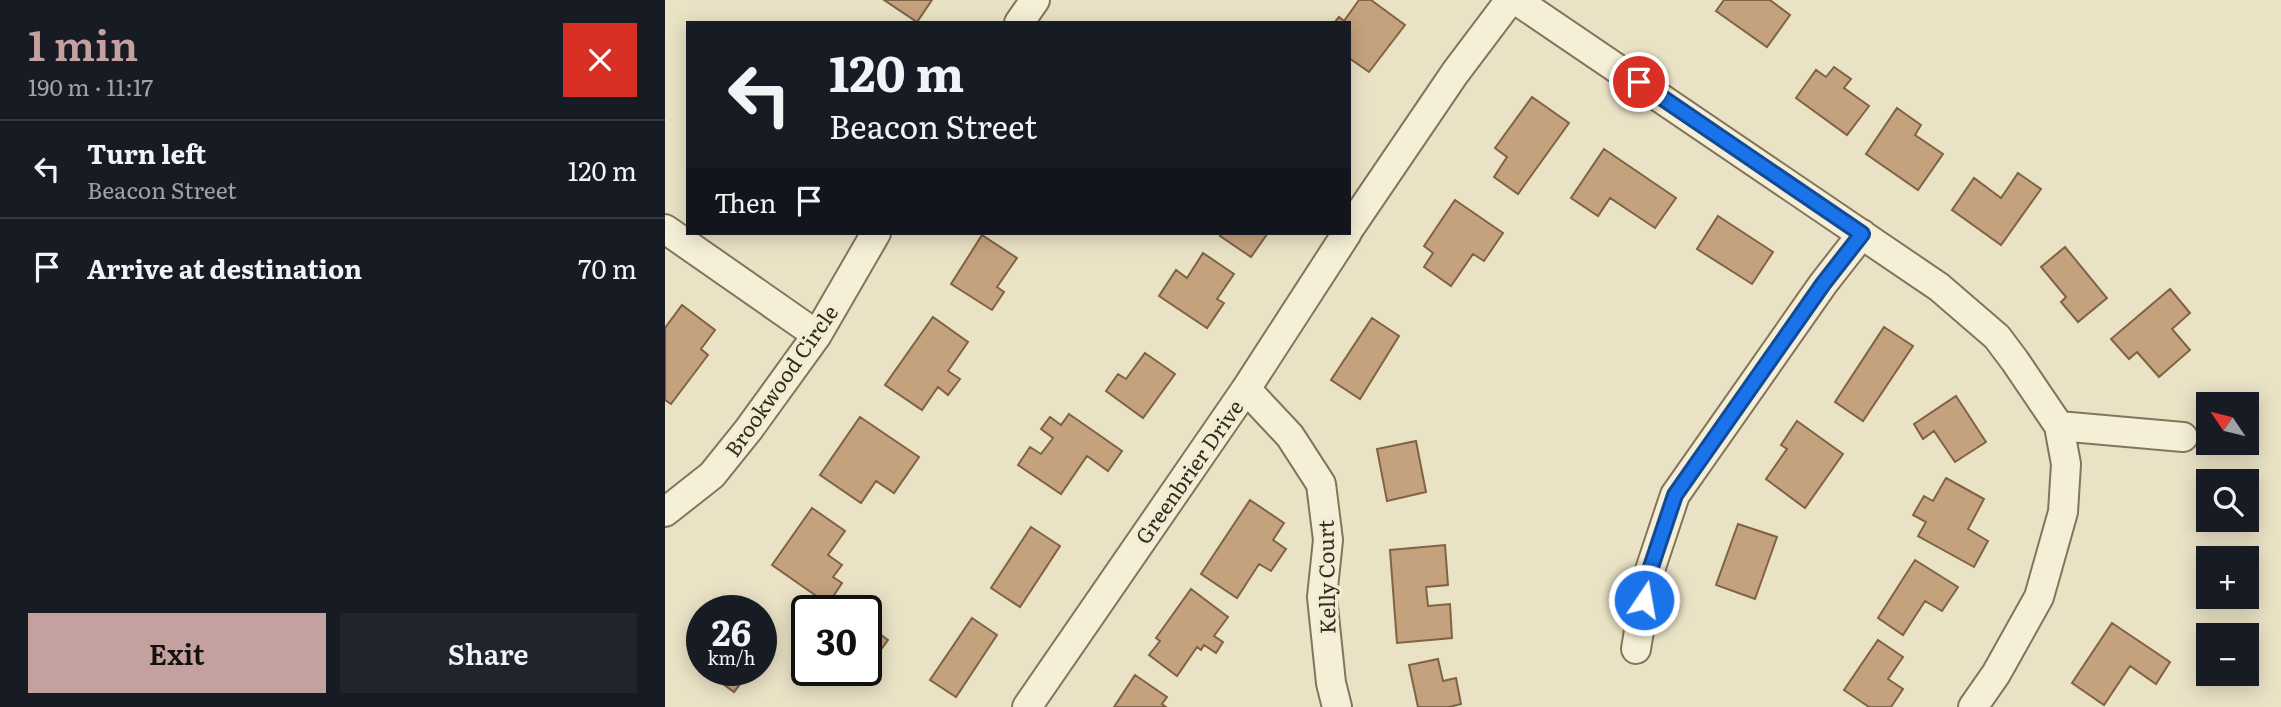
<!DOCTYPE html>
<html lang="en">
<head>
<meta charset="utf-8">
<style>
	:root { --surface:#171b24; --page:#20242c; --text:#f1f3f6; --muted:#9ea1a6; --line:#363941; --accent:#c4a09e }
	body { margin:0; font-family:Literata,serif; background:var(--page); color:var(--text); height:100vh; display:flex; flex-direction:column; font-size:26px; white-space:nowrap }
	* { box-sizing:border-box; margin:0 }
	p { font-size:23px; color:var(--muted) }
	.icon { flex:none; width:38px; height:38px; fill:none; stroke:currentColor; stroke-width:2; stroke-linecap:round; stroke-linejoin:round }
	.map { position:relative; flex:1; overflow:hidden }
	.side { display:flex; flex-direction:column; background:var(--surface); width:665px }
	.side>* { flex:none }
	.banner { position:absolute; left:21px; top:21px; width:665px; height:214px; border-radius:0px; box-shadow:0 4px 18px #0003; background:#171b24; color:var(--text); overflow:hidden }
	.needle { width:46px; rotate:305deg }
	.buttons { position:absolute; left:1531px; top:392px; display:grid; gap:14px }
	.buttons a { display:grid; place-items:center; width:63px; height:63px; border-radius:0px; background:var(--surface); box-shadow:0 4px 18px #0003; font-size:35px }
	.speed { position:absolute; left:21px; top:595px; display:flex; gap:14px; font-size:35px; font-weight:700; text-align:center }
	.speed>* { display:grid; place-content:center; width:91px; height:91px; border-radius:50%; background:var(--surface); box-shadow:0 4px 18px #0003; line-height:1 }
	.speed small { font-size:18px; font-weight:400 }
	.speed .limit { border:4px solid #111; border-radius:10px; background:#fff; color:#111 }
	.pin { position:absolute; display:grid; place-items:center; width:60px; height:60px; color:#fff; margin:-30px; border:4px solid #fff; border-radius:50%; box-shadow:0 2px 7px #0007 }
	.me { position:absolute; width:77px; margin:-38px; rotate:12deg; stroke-linejoin:round; filter:drop-shadow(0 0 5px #0008) }
	.turn { display:flex; align-items:center; gap:24px; height:147px; padding:0 28px; font-size:32px }
	.turn .icon { width:91px; height:91px; stroke-width:2.5 }
	.turn b { display:block; font-size:49px; line-height:60px }
	.then { display:flex; align-items:center; height:66px; padding:0 28px; background:#0003; gap:14px; font-size:26px }
	.round { display:grid; place-items:center; flex:none; width:74px; height:74px; border-radius:0px; background:var(--page) }
	.headline { display:flex; align-items:center; justify-content:space-between; height:119px; padding:0 28px }
	h1 { font-size:42px; font-weight:600; line-height:52px; color:var(--accent) }
	.button { display:flex; gap:14px; margin-top:auto; padding:14px 28px }
	.button a { flex:1; height:80px; border-radius:0px; background:var(--accent); color:#111; font-size:28px; font-weight:600; line-height:80px; text-align:center }
	.button a+a { background:var(--page); color:var(--text) }
	ul { padding:0; list-style:none }
	li { display:flex; align-items:center; gap:21px; height:98px; padding:0 28px; border-top:2px solid var(--line) }
	li div { flex:1 }
	li b { display:block; font-size:26px }
	li em { font-style:normal }
	main { display:flex; flex:1; min-height:0 }
	.map>svg:first-child { display:block }
	.building { fill:#c5a27e; stroke:#806244; stroke-width:2 }
	.lines { fill:none; stroke-linecap:round; stroke-linejoin:round }
	.minor-casing { stroke:#83755c; stroke-width:32 }
	.minor { stroke:#f6efd7; stroke-width:28 }
	.route-casing { stroke:#114b97; stroke-width:18 }
	.route { stroke:#1a73e8; stroke-width:12 }
	.labels { text-anchor:middle; dominant-baseline:central; stroke-width:7; stroke-linejoin:round; paint-order:stroke }
	.street-label { font-size:21px; fill:#352c1f; stroke:#f2ecd4 }
</style>
</head>
<body>
<main>
<section class="side">
<div class="headline"><div><h1>1 min</h1><p>190 m · 11:17</p></div><a class="round" style="background:#d93025;color:#fff"><svg class="icon" aria-label="close" viewBox="0 0 24 24"><path d="M6 6l12 12M18 6L6 18"/></svg></a></div>
<ul>
<li><svg class="icon" aria-label="left" viewBox="0 0 24 24"><path d="M17 20v-9H6M10 6l-5 5 5 5"/></svg><div><b>Turn left</b><p>Beacon Street</p></div><em>120 m</em></li>
<li><svg class="icon" aria-label="arrive" viewBox="0 0 24 24"><path d="M6 21V4h12l-3 4 3 4H6"/></svg><div><b>Arrive at destination</b></div><em>70 m</em></li>
</ul>
<div class="button"><a>Exit</a><a>Share</a></div>
</section>
<div class="map">
<svg width="1616" height="707" viewBox="0 0 1616 707">
	<rect width="100%" height="100%" fill="#eae2c5"/>
	<path class="building" d="M219,0H267L252,22Z
		M694,0H706L740,25L704,72L684,58V23H669L674,17L679,21Z
		M1059,0H1105L1125,15L1102,47L1051,11Z
		M1169,67L1186,79L1179,88L1204,106L1182,135L1131,98L1151,70L1161,77Z
		M867,97L904,123L853,194L829,177L842,157L830,148Z
		M1232,108L1256,125L1250,135L1278,154L1253,190L1201,154Z
		M939,149L1011,198L990,228L945,198L933,216L906,198Z
		M1353,173L1376,189L1336,245L1287,210L1309,178L1336,198Z
		M790,200L838,233L819,261L808,254L786,286L759,267L768,253L759,246Z
		M1053,216L1108,252L1087,284L1032,249Z
		M557,233H603L586,257L555,236Z
		M317,235L352,258L332,287L339,292L327,310L286,284Z
		M1400,247L1442,298L1413,322L1396,302L1401,297L1376,267Z
		M538,253L569,274L552,299L559,303L542,328L494,296L511,270L522,278Z
		M1505,289L1525,313L1507,329L1525,350L1494,377L1472,352L1464,359L1446,339Z
		M17,305L50,330L36,349L43,355L6,404L0,400V328Z
		M268,317L303,342L283,371L295,379L283,395L273,387L257,410L220,385Z
		M707,318L734,336L695,399L666,380Z
		M1219,327L1248,346L1198,421L1170,402Z
		M480,353L510,374L478,418L441,391L453,374L461,379Z
		M1291,396L1321,442L1290,462L1269,431L1258,439L1249,424Z
		M404,414L457,451L443,471L422,456L396,494L353,465L365,447L376,454L388,438L376,429L385,417L396,425Z
		M195,417L254,457L229,493L211,481L196,503L155,475Z
		M1132,421L1178,454L1140,508L1101,479L1122,449L1116,445Z
		M751,441L761,492L722,501L712,449Z
		M1281,478L1319,499L1303,529L1323,541L1309,567L1253,536L1261,522L1248,515L1259,496L1268,501Z
		M585,500L619,523L608,540L621,549L606,571L594,564L572,598L536,574Z
		M147,508L180,531L163,555L177,565L168,577L177,583L163,604L107,565Z
		M1073,524L1112,537L1090,599L1051,585Z
		M366,527L395,546L355,607L326,588Z
		M780,545L783,585L761,587L763,606L785,604L787,638L732,643L725,550Z
		M1250,560L1293,587L1277,611L1260,601L1238,635L1213,618Z
		M526,589L563,617L549,636L558,642L551,653L539,645L536,650L532,647L512,676L484,655L495,641L491,638Z
		M307,618L332,635L291,697L265,680Z
		M1447,623L1505,662L1491,684L1465,666L1439,705L1407,683Z
		M201,624L223,640L204,666L201,664Z
		M96,631L108,640L96,656Z
		M1213,640L1238,657L1223,679L1238,689L1226,707H1204L1179,690Z
		M773,659L778,681L791,678L796,704L784,707H753L744,665Z
		M39,670H86L69,692Z
		M470,675L502,697L497,704L501,707H449Z"/>
	<g class="lines">
		<g class="minor-casing">
			<path id="minor" d="M851,0L1274,287L1332,337L1350,361L1394,426L1401,464L1398,512L1374,597L1331,674L1308,707
				M354,23L370,0
				M0,229L152,335
				M684,229L790,73L845,0
				M581,389L625,436L656,484L663,540L657,597L666,683L672,707
				M1394,426L1518,437
				M0,512L47,475L84,429L152,335L211,233
				M971,649L983,576L1010,495L1158,284L1197,234
				M362,707L581,389L682,233"/>
		</g>
		<use href="#minor" class="minor"/>
	</g>
	<g class="lines">
		<g class="route-casing">
			<path id="route" d="M974,82L1197,234L1158,284L1010,495L983,576L979,600"/>
		</g>
		<use href="#route" class="route"/>
	</g>
	<g class="labels">
		<g class="street-label">
			<text transform="translate(115 380) rotate(-55)">Brookwood Circle</text>
			<text transform="translate(523 471) rotate(-55)">Greenbrier Drive</text>
			<text transform="translate(660 577) rotate(-91)">Kelly Court</text>
		</g>
	</g>
</svg>
<div class="buttons">
<a><svg class="needle" viewBox="-14 -14 28 28"><path d="M0-13l5 13h-10z" fill="#e53935"/><path d="M0 13l5-13h-10z" fill="#9ea1a6"/></svg></a>
<a><svg class="icon" aria-label="search" viewBox="0 0 24 24"><circle cx="10" cy="10" r="6"/><path d="M15 15l6 6"/></svg></a>
<a>+</a>
<a>−</a>
</div>
<div class="speed"><div>26<small>km/h</small></div><div class="limit">30</div></div>
<div class="pin" style="left:974px;top:82px;background:#d93025"><svg class="icon" aria-label="arrive" viewBox="0 0 24 24"><path d="M6 21V4h12l-3 4 3 4H6"/></svg></div>
<svg class="me" style="left:979px;top:600px" viewBox="-20 -20 40 40"><circle r="17" fill="#1a73e8" stroke="#fff" stroke-width="3"/><path d="M0-11L8 9 0 5-8 9z" fill="#fff"/></svg>
<div class="banner">
<div class="turn"><svg class="icon" aria-label="left" viewBox="0 0 24 24"><path d="M17 20v-9H6M10 6l-5 5 5 5"/></svg><div><b>120 m</b>Beacon Street</div></div>
<div class="then">Then<svg class="icon" aria-label="arrive" viewBox="0 0 24 24"><path d="M6 21V4h12l-3 4 3 4H6"/></svg></div>
</div>
</div>
</main>
</body>
</html>
